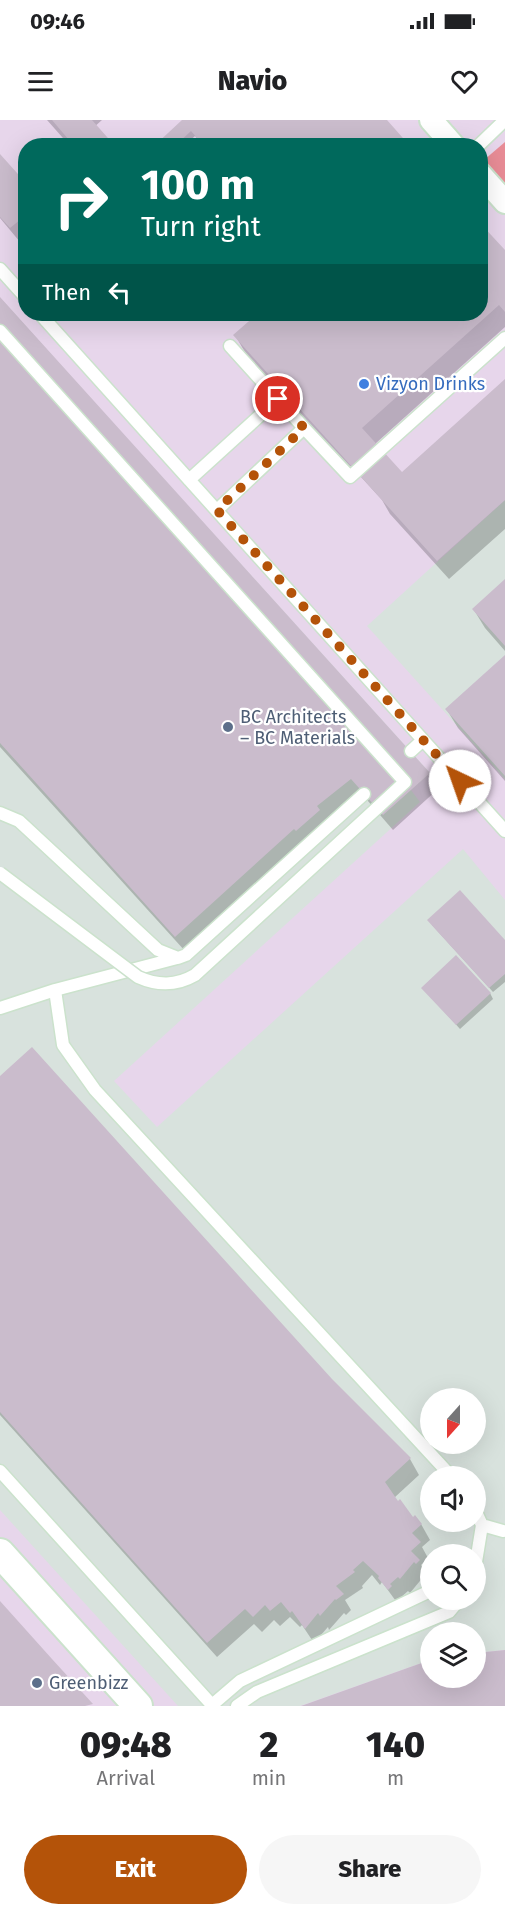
<!DOCTYPE html>
<html lang="en">
<head>
<meta charset="utf-8">
<style>
	:root { --surface:#fff; --page:#f6f6f6; --text:#202124; --muted:#757577; --accent:#b45309 }
	body { margin:0; font-family:"Fira Sans",sans-serif; background:var(--page); color:var(--text); height:100vh; display:flex; flex-direction:column; font-size:22px; white-space:nowrap }
	* { box-sizing:border-box; margin:0 }
	p { font-size:20px; color:var(--muted) }
	.icon { flex:none; width:33px; height:33px; fill:none; stroke:currentColor; stroke-width:2; stroke-linecap:round; stroke-linejoin:round }
	.map { position:relative; height:1586px; overflow:hidden }
	.details { display:flex; flex-direction:column; background:var(--surface); flex:1 }
	.details>* { flex:none }
	.guide { position:absolute; left:18px; top:18px; width:470px; height:183px; border-radius:24px; box-shadow:0 6px 24px #0002; background:#00695c; color:#fff; overflow:hidden }
	.needle { width:39px; rotate:201deg }
	.controls { position:absolute; left:420px; top:1268px; display:grid; gap:12px }
	.controls a { display:grid; place-items:center; width:66px; height:66px; border-radius:50%; background:var(--surface); box-shadow:0 6px 24px #0002; font-size:30px }
	.pin { position:absolute; display:grid; place-items:center; width:51px; height:51px; color:#fff; margin:-26px; border:3px solid #fff; border-radius:50%; box-shadow:0 2px 6px #0007 }
	.me { position:absolute; width:66px; margin:-33px; rotate:318deg; stroke-linejoin:round; filter:drop-shadow(0 0 4px #0008) }
	.turn { display:flex; align-items:center; gap:21px; height:126px; padding:0 24px; font-size:27px }
	.turn .icon { width:78px; height:78px; stroke-width:2.5 }
	.turn b { display:block; font-size:42px; line-height:51px }
	.then { display:flex; align-items:center; height:57px; padding:0 24px; background:#0003; gap:12px; font-size:22px }
	.eta { display:flex; justify-content:space-evenly; align-items:center; height:102px; text-align:center }
	.eta b { font-size:36px; font-weight:800; line-height:42px }
	.button { display:flex; gap:12px; margin-top:auto; padding:12px 24px }
	.button a { flex:1; height:69px; border-radius:36px; background:var(--accent); color:#fff; font-size:24px; font-weight:800; line-height:69px; text-align:center }
	.button a+a { background:var(--page); color:var(--text) }
	.status { display:flex; justify-content:space-between; align-items:center; height:42px; padding:0 30px; background:var(--surface); direction:ltr }
	.status svg { height:16px; fill:currentColor }
	header { display:flex; justify-content:space-between; align-items:center; height:78px; padding:0 24px; background:var(--surface); font-size:27px; font-weight:800 }
	.map>svg:first-child { display:block }
	.industrial { fill:#d8e2dd; fill-rule:evenodd }
	.green { fill:#e88c96 }
	.shadow { fill:#0003 }
	.building { fill:#cabccc }
	.lines { fill:none; stroke-linecap:round; stroke-linejoin:round }
	.service-casing { stroke:#cbe2cc; stroke-width:15 }
	.minor-casing { stroke:#cbe2cc; stroke-width:26 }
	.tertiary-casing { stroke:#cbe2cc; stroke-width:32 }
	.service { stroke:#fff; stroke-width:12 }
	.minor { stroke:#fff; stroke-width:22 }
	.tertiary { stroke:#fff; stroke-width:28 }
	.service-bridge-casing { stroke:#cbe2cc; stroke-width:15; stroke-linecap:butt }
	.service-bridge { stroke:#fff; stroke-width:12 }
	.route { stroke:#b45309; stroke-width:10; stroke-dasharray:0 18 }
	.shop-dot { fill:#3f7fe0; stroke:#fff; stroke-width:2 }
	.service-dot { fill:#5c6f8a; stroke:#fff; stroke-width:2 }
	.labels { text-anchor:middle; dominant-baseline:central; stroke-width:4.5; stroke-linejoin:round; paint-order:stroke }
	.shop-label { font-size:18px; fill:#366cbe; stroke:#fff; text-anchor:start }
	.service-label { font-size:18px; fill:#4e5e75; stroke:#fff; text-anchor:start }
</style>
</head>
<body>
<div class="status"><b>09:46</b><svg viewBox="0 0 49 12"><path d="M0 12V9h3v3zM5 12V6h3v6zM10 12V3h3v9zM15 12V0h3v12zM26 1h20v11H26zM47 4h2v5h-2z"/></svg></div>
<header><svg class="icon" aria-label="menu" viewBox="0 0 24 24"><path d="M4 6h16M4 12h16M4 18h16"/></svg>Navio<svg class="icon" aria-label="heart" viewBox="0 0 24 24"><path d="M12 20l-8-8c-3-5 5-10 8-4 3-6 11-1 8 4z"/></svg></header>
<div class="map">
<svg width="505" height="1586" viewBox="0 0 505 1586">
	<rect width="100%" height="100%" fill="#e7d6eb"/>
	<path class="industrial" d="M0,178L430,653L411,670L420,682L114,961L157,1007L463,729L505,780V1530L476,1533V1512H430V1540L300,1586H178L0,1390ZM430,1278H476V1323H430ZM430,1356H476V1401H430ZM430,1434H476V1479H430Z
		M505,380V659L367,506Z"/>
	<path class="green" d="M505,22V64L484,40Z"/>
	<path class="shadow" d="M47,0H102L74,25L70,26Z
		M185,0H385L408,26H204L195,16L184,26H156Z
		M0,36L26,65V118L20,122L0,98Z
		M480,105L505,133V207L375,324L402,354L505,262V409L449,459L390,394L382,380L351,346L348,348L246,234L235,215L260,194H480Z
		M0,178L429,654L438,669L393,710L361,673L185,831L0,627Z
		M505,461V531L485,508L474,490Z
		M505,537V661L458,608L447,590Z
		M432,805L505,822V862L493,872Z
		M423,868L490,873L493,879L460,909Z
		M0,958L331,1260L410,1339L419,1355L394,1378L412,1399L421,1404L430,1420L422,1427L428,1438L421,1445L428,1457L424,1456L410,1473L408,1471L398,1480V1484L382,1462L380,1465L372,1455L362,1466L363,1468L345,1480L351,1490L346,1495L344,1493L329,1510L328,1507L314,1523L302,1505L300,1507L290,1497L280,1506L274,1500L262,1512L254,1504L217,1537L0,1295Z
		M505,1532V1586H304L430,1541V1557H476V1534Z"/>
	<path class="building" d="M52,0H92L115,26H74Z
		M182,0H387L410,26H204L191,11L175,26H154Z
		M0,34L26,63V95L10,108L0,97Z
		M480,103L505,130V192L499,185L362,308L402,352L505,259V380L437,441L233,215L257,194H480Z
		M0,177L430,653L383,695L351,659L317,686L320,690L296,711L294,709L175,817L0,623Z
		M505,459V526L472,489Z
		M505,535V656L445,589Z
		M460,770L505,820V854L489,868L427,800Z
		M456,835L491,873L456,905L421,868Z
		M32,927L332,1259L411,1338L385,1362L398,1381L400,1379L413,1397L415,1395L422,1404L412,1413L421,1422L411,1431L420,1440L416,1444L414,1442L400,1459L398,1457L390,1464L392,1466L388,1470L378,1458L379,1456L363,1441L353,1450L355,1452L336,1466L344,1474L336,1480L335,1479L320,1496L318,1493L305,1509L292,1491L290,1493L281,1482L270,1491L265,1485L253,1497L245,1489L207,1523L0,1292V956Z
		M0,1481L52,1539L93,1584L85,1586H0Z
		M505,1530V1586H301L430,1540V1557H476V1533Z"/>
	<g class="lines">
		<g class="service-casing">
			<path id="service" d="M478,26L505,0
				M0,149L26,178
				M40,194L423,620L411,631
				M0,211L405,662L377,688
				M230,226L304,308
				M189,360L278,279
				M217,390L304,308L350,357L505,218
				M423,620L505,711
				M0,693L19,701L158,830L178,838L186,835L364,674
				M55,870L63,925L95,970L451,1356
				M0,888L55,870L177,838
				M0,1351L212,1585L240,1561L430,1471
				M476,1392L482,1405
				M476,1442L482,1405L503,1411
				M237,1586L257,1572L449,1492L460,1479"/>
		</g>
		<g class="minor-casing">
			<path id="minor" d="M431,0L454,26
				M480,54L505,82"/>
		</g>
		<g class="tertiary-casing">
			<path id="tertiary" d="M0,1433L138,1586"/>
		</g>
		<use href="#service" class="service"/>
		<use href="#minor" class="minor"/>
		<use href="#tertiary" class="tertiary"/>
		<g class="service-bridge-casing">
			<path id="service-bridge" d="M0,753L138,857C158,866 176,866 195,855L377,688"/>
		</g>
		<use href="#service-bridge" class="service-bridge"/>
	</g>
	<g class="lines">
		<path class="route" d="M278,279L304,308L217,390L460,661"/>
	</g>
	<circle class="shop-dot" cx="364" cy="264" r="6"/>
	<g class="service-dot">
		<circle cx="228" cy="607" r="6"/>
		<circle cx="37" cy="1563" r="6"/>
	</g>
	<g class="labels">
		<g class="shop-label">
			<text x="376" y="264">Vizyon Drinks</text>
		</g>
		<g class="service-label">
			<text x="240" y="597">BC Architects<tspan x="240" dy="21">– BC Materials</tspan></text>
			<text x="49" y="1563">Greenbizz</text>
		</g>
	</g>
</svg>
<div class="controls">
<a><svg class="needle" viewBox="-14 -14 28 28"><path d="M0-13l5 13h-10z" fill="#e53935"/><path d="M0 13l5-13h-10z" fill="#757577"/></svg></a>
<a><svg class="icon" aria-label="sound" viewBox="0 0 24 24"><path d="M4 9h4l5-4v14l-5-4H4zM17 9q2 3 0 6"/></svg></a>
<a><svg class="icon" aria-label="search" viewBox="0 0 24 24"><circle cx="10" cy="10" r="6"/><path d="M15 15l6 6"/></svg></a>
<a><svg class="icon" aria-label="layers" viewBox="0 0 24 24"><path d="M12 4l9 5-9 5-9-5zM3 14l9 5 9-5"/></svg></a>
</div>
<div class="pin" style="left:278px;top:279px;background:#d93025"><svg class="icon" aria-label="arrive" viewBox="0 0 24 24"><path d="M6 21V4h12l-3 4 3 4H6"/></svg></div>
<svg class="me" style="left:460px;top:661px" viewBox="-20 -20 40 40"><circle r="19" fill="#fff"/><path d="M0-13L10 11 0 6-10 11z" fill="#b45309"/></svg>
<div class="guide">
<div class="turn"><svg class="icon" aria-label="right" viewBox="0 0 24 24"><path d="M7 20v-9h11M14 6l5 5-5 5"/></svg><div><b>100 m</b>Turn right</div></div>
<div class="then">Then<svg class="icon" aria-label="left" viewBox="0 0 24 24"><path d="M17 20v-9H6M10 6l-5 5 5 5"/></svg></div>
</div>
</div>
<section class="details">
<div class="eta">
<div><b>09:48</b><p>Arrival</p></div>
<div><b>2</b><p>min</p></div>
<div><b>140</b><p>m</p></div>
</div>
<div class="button"><a>Exit</a><a>Share</a></div>
</section>
</body>
</html>
